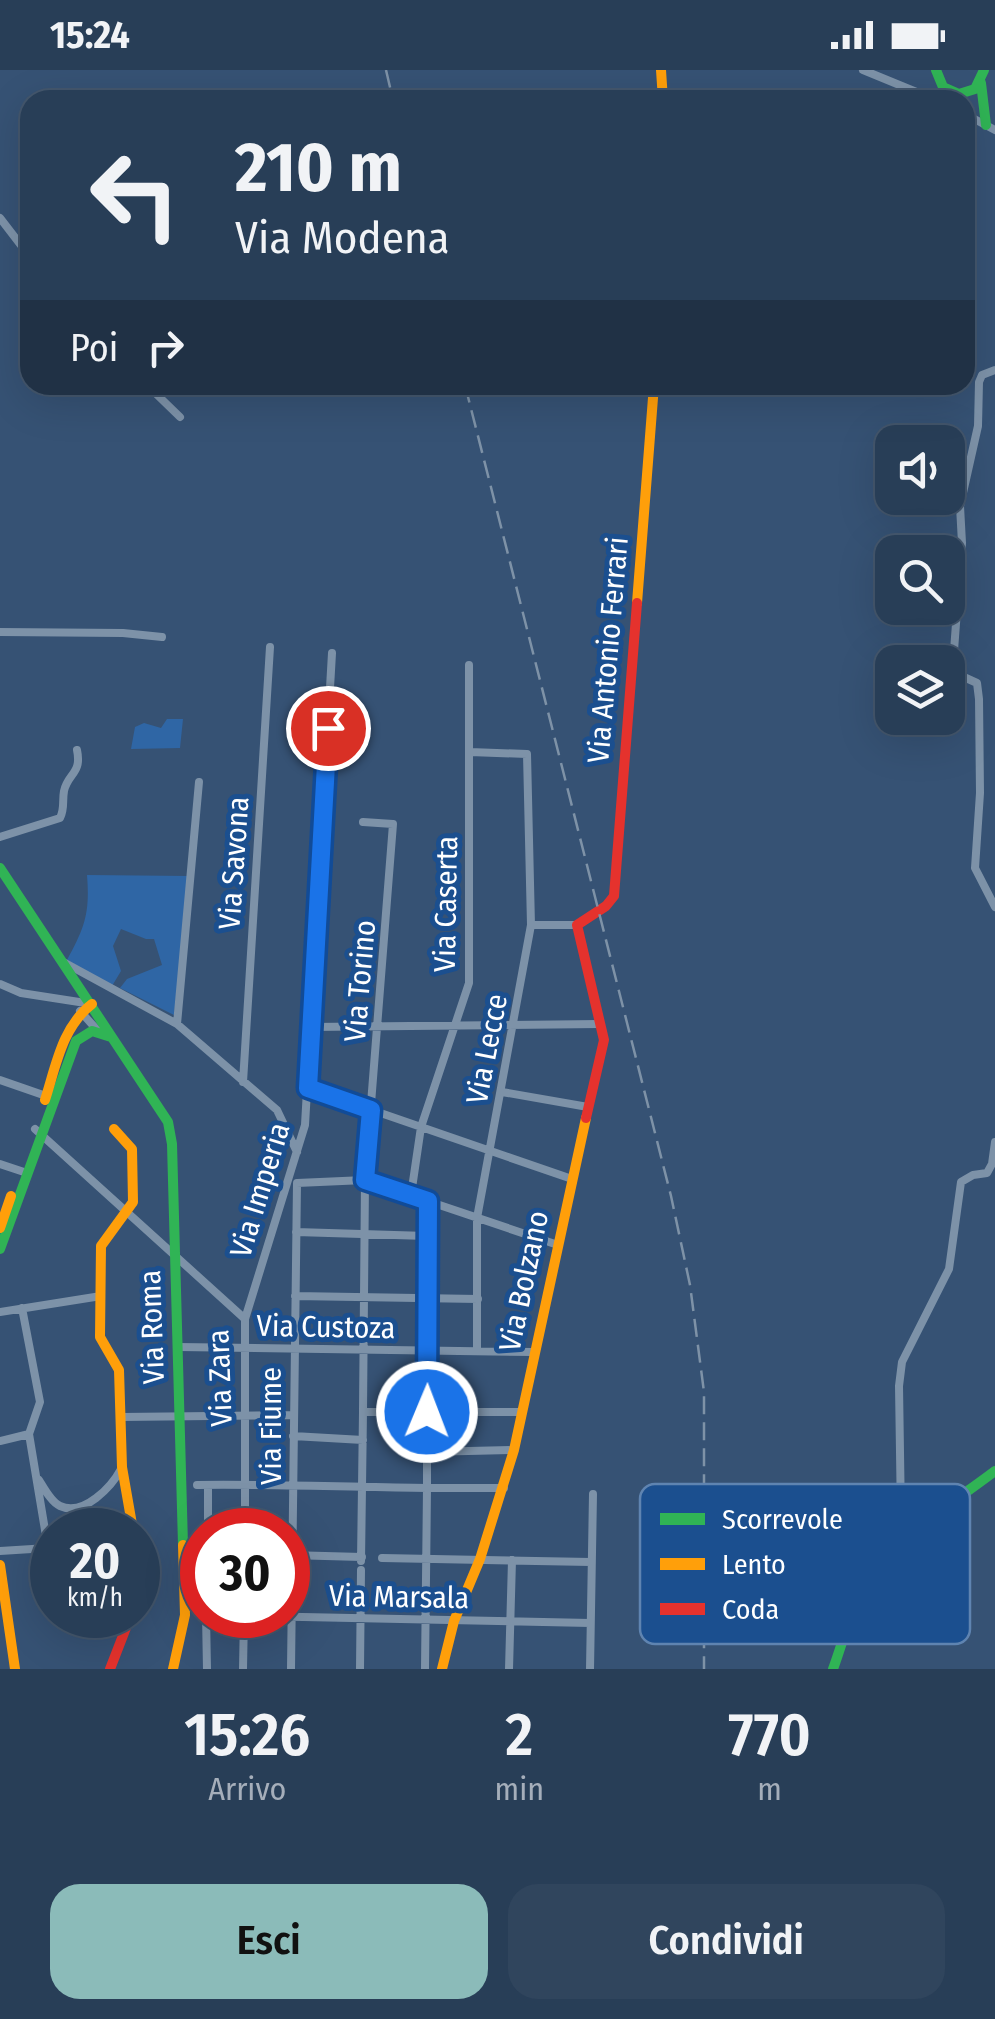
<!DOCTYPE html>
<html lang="it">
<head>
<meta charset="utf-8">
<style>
	:root { --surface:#283e57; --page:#30455d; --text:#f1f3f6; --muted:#a5aeba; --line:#44576d; --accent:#8bbbb9 }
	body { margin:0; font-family:"Fira Sans Condensed",sans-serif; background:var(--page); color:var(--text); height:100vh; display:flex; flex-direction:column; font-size:38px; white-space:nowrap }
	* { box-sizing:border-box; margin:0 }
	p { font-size:32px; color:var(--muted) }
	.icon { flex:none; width:55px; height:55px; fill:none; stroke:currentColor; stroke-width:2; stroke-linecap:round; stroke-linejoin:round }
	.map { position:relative; height:1599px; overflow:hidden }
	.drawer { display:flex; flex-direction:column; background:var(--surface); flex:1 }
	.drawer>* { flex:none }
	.banner { position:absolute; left:20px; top:20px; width:955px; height:305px; border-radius:30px; box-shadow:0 10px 40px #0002,0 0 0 2px var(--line); background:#283e57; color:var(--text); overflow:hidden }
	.fabs { position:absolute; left:875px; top:355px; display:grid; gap:20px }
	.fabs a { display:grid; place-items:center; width:90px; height:90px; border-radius:20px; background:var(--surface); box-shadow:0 10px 40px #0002,0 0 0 2px var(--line); font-size:50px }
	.speed { position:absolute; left:30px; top:1438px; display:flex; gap:20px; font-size:50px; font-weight:700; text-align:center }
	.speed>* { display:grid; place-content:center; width:130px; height:130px; border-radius:50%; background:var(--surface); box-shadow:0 10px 40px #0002,0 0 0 2px var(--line); line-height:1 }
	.speed small { font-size:25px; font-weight:400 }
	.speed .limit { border:15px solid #d22; background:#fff; color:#111 }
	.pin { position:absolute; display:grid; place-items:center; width:85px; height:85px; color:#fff; margin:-42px; border:5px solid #fff; border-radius:50%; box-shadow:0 2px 10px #0007 }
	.me { position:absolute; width:110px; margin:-55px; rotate:1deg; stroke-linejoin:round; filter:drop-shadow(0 0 8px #0008) }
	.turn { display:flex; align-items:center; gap:35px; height:210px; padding:0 50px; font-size:45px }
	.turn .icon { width:130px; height:130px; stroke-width:2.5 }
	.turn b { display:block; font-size:70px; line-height:85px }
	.then { display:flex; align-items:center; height:95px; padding:0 50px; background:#0003; gap:20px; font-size:38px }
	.eta { display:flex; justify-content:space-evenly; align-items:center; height:170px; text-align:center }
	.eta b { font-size:60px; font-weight:600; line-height:70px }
	.cta { display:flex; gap:20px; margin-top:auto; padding:20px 50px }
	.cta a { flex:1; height:115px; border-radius:30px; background:var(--accent); color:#111; font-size:40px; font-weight:600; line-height:115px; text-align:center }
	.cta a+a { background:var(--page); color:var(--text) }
	.status { display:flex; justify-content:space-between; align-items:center; height:70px; padding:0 50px; background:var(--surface); direction:ltr }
	.status svg { height:28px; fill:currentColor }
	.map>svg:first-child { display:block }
	.green { fill:#2f66a5 }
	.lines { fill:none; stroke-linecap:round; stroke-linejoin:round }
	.street { stroke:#7d92a8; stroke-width:8 }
	.fast { stroke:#30b455; stroke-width:10 }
	.slow { stroke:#ff9f0a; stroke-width:10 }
	.jam { stroke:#e5322d; stroke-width:10 }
	.rail { stroke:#7e92a7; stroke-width:2.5; stroke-dasharray:18 8; stroke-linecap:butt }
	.route-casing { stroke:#114b97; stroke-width:25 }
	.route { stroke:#1a73e8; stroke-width:18 }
	.labels { text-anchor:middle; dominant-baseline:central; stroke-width:10; stroke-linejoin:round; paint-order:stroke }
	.street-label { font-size:30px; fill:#fff; stroke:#1b4f8f }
	.key { fill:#1b4f8f; stroke:#5f84b1; stroke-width:2.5 }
	.key-label { font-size:28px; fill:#fff }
</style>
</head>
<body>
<div class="status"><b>15:24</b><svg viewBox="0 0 49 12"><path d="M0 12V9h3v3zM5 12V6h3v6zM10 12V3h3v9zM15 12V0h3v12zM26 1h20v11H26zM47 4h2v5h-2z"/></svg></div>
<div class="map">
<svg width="995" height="1599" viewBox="0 0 995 1599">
	<rect width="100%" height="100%" fill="#365274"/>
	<path class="green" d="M167,649H183L180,678L131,679L135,657L144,653L161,658Z
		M87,805L190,806L174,945L120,918L127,909L162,895L154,869H146L121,859L113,876L121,901L112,916L67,890C85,857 90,843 87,805Z"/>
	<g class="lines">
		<path class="street" d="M863,0L936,30
			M965,44L995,60
			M0,148L30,187
			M995,300L982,305L979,312L978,356L960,436L962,473L953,594L955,603L977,613L979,629L980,723L975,798L995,837
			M147,315L180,347
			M0,562L123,563L162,567
			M470,682L527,684L531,855L477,1148V1281
			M363,752L393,754L365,1110L363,1342
			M0,767L60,748C65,738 62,732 64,721C68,703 82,704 77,680
			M531,855H577
			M65,893L177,954L277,1040L297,1082
			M0,914L21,923L92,934
			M80,941L99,962
			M177,954L199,712
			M311,957L600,954
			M0,1010L49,1027
			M243,1012L270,577
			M308,1018L572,1109
			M502,1022L588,1037
			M35,1059L245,1249V1460
			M0,1094L27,1103
			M411,1125L421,1057L469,913V595
			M429,1131L427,1342H522
			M296,1162L427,1166
			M295,1226L478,1229
			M0,1242L101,1226
			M245,1249L305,1055L332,583
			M178,1277L533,1282
			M121,1347L293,1345
			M293,1366L363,1370
			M0,1371L29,1364
			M427,1382L514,1380
			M39,1410C44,1418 51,1432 60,1436C84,1447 112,1416 121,1399
			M197,1415C274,1414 351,1417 427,1418V1342H363L361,1491
			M208,1415V1460
			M896,1476L894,1471L901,1448L899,1316L902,1292L949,1199L961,1112L973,1105L987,1103L992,1094L995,1072
			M0,1481L48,1478L29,1364L40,1332L22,1238
			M288,1485L362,1487
			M382,1488L591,1492
			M206,1545L590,1553
			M206,1545L207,1599
			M243,1599L244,1545
			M291,1599L297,1113L365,1110L558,1175
			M360,1599L361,1500
			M425,1599L427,1418H504
			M509,1599L512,1490
			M590,1599L593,1424"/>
		<path class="fast" d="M936,0L943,17L959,24L975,19L984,0
			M981,13L986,55
			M0,798L168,1052L172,1074L183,1475
			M0,1179L76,971L92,961L111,967
			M833,1599C842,1575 848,1549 860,1526C890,1471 946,1438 995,1401"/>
		<path class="slow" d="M661,0L663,30
			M637,533L654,315
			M45,1030C56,996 62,957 92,934
			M114,1059L132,1079L133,1132L101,1176L100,1267L119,1300L122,1397L133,1460
			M0,1158L11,1126
			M138,1480L144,1509L138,1530
			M0,1495L15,1599
			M173,1599L185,1545L183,1475
			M442,1599L454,1551L480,1489L514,1380L586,1048"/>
		<path class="jam" d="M586,1048L604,970L577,855L606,836L614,826L637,533
			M110,1599L131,1545"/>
		<path class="rail" d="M386,0L393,30
			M465,315L671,1126L690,1215L704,1322V1599"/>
	</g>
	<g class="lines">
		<g class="route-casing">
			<path id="route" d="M328,658L308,1018L371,1040L365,1110L428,1131L427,1342"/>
		</g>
		<use href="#route" class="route"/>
	</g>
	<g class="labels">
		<g class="street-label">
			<text transform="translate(608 580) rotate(-85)">Via Antonio Ferrari</text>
			<text transform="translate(234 793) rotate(-86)">Via Savona</text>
			<text transform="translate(446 834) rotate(-89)">Via Caserta</text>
			<text transform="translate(360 911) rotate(-85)">Via Torino</text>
			<text transform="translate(487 979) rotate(-79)">Via Lecce</text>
			<text transform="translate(260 1120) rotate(-73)">Via Imperia</text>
			<text transform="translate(524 1211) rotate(-78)">Via Bolzano</text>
			<text transform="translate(152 1257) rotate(-92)">Via Roma</text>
			<text transform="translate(326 1257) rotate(1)">Via Custoza</text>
			<text transform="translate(220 1308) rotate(-92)">Via Zara</text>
			<text transform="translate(271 1356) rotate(-90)">Via Fiume</text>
			<text transform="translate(399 1527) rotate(1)">Via Marsala</text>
		</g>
	</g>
	<rect x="640" y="1414" width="330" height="160" rx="15" class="key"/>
	<rect x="660" y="1443" width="45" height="12" fill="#30b455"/>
	<rect x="660" y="1488" width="45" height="12" fill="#ff9f0a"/>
	<rect x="660" y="1533" width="45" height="12" fill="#e5322d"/>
	<g class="key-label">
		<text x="722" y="1459">Scorrevole</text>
		<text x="722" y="1504">Lento</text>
		<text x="722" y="1549">Coda</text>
	</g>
</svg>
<div class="fabs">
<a><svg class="icon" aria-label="sound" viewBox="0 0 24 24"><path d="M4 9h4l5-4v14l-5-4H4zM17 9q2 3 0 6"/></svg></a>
<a><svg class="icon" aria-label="search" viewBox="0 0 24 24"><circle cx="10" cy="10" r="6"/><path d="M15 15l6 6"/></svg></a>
<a><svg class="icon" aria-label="layers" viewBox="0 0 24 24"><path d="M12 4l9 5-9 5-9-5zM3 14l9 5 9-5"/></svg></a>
</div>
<div class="speed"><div>20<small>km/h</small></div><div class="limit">30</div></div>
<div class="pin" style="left:328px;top:658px;background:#d93025"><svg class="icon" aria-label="arrive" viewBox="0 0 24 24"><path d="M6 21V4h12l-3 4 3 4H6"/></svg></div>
<svg class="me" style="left:427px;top:1342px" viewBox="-20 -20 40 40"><circle r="17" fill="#1a73e8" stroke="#fff" stroke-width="3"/><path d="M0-11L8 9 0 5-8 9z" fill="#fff"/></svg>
<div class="banner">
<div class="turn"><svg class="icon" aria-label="left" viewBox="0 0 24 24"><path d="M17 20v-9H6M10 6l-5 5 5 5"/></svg><div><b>210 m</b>Via Modena</div></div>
<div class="then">Poi<svg class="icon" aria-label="right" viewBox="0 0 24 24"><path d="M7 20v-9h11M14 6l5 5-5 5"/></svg></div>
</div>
</div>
<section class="drawer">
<div class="eta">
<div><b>15:26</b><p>Arrivo</p></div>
<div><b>2</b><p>min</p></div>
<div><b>770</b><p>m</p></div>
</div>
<div class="cta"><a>Esci</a><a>Condividi</a></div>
</section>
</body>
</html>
